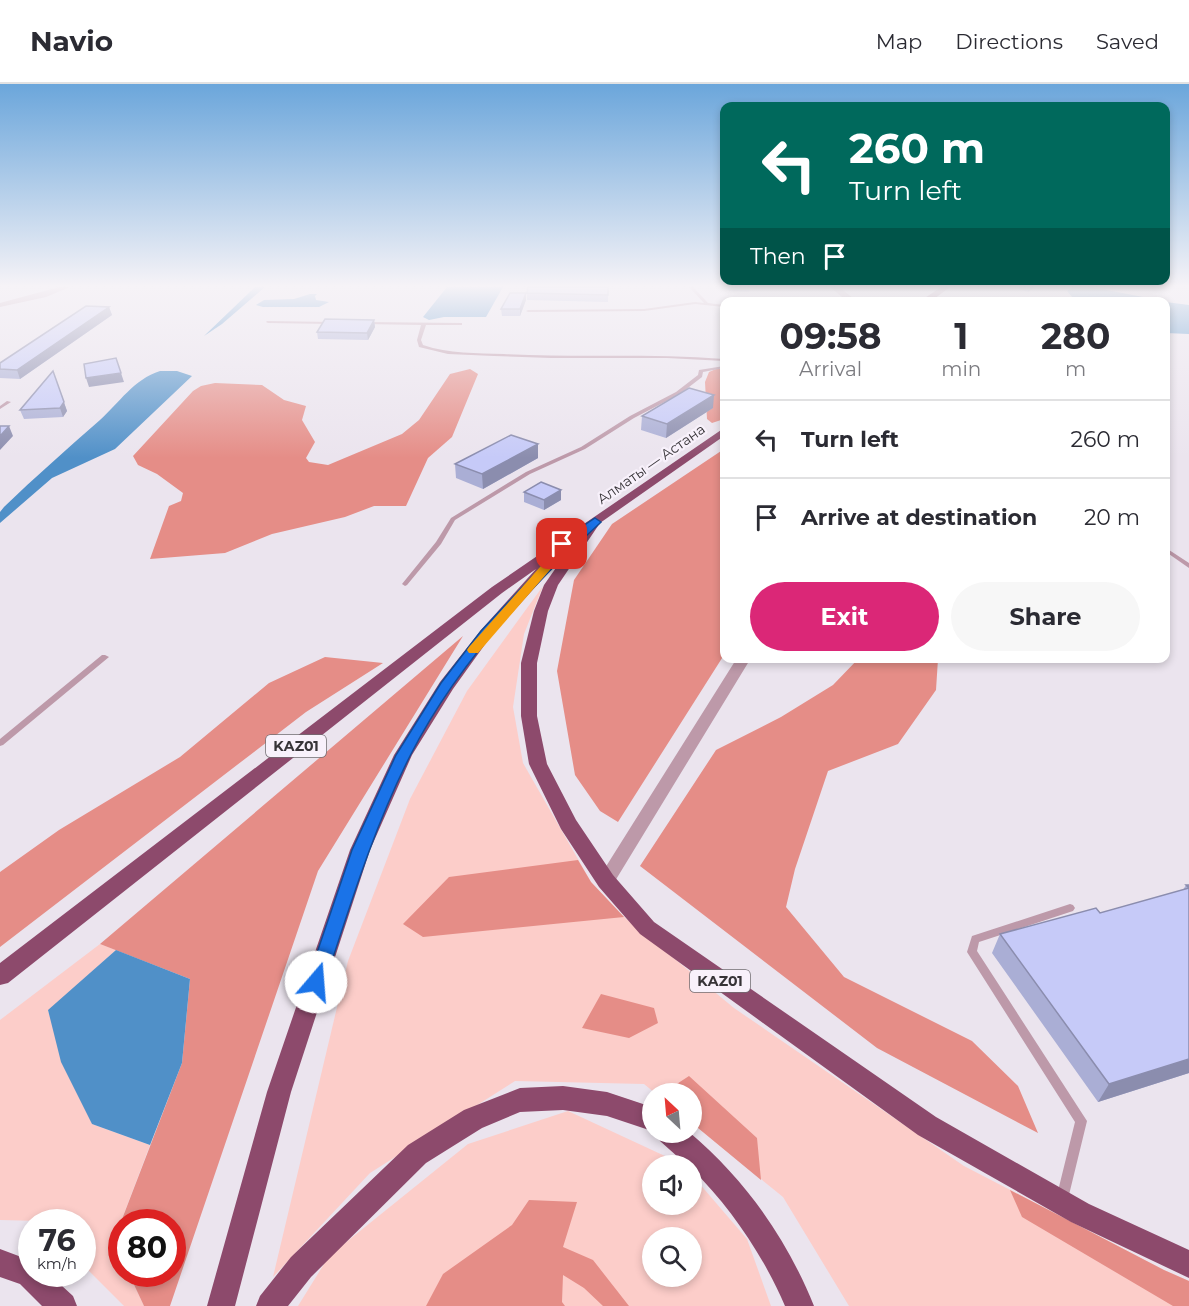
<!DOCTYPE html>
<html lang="en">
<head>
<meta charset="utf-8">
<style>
	:root { --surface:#fff; --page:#f7f7f7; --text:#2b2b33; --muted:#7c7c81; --line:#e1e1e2; --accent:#db2777 }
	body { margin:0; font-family:Montserrat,sans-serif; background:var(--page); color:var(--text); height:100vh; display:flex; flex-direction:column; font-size:22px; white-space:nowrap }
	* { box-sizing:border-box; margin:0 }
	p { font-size:20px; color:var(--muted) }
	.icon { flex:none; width:33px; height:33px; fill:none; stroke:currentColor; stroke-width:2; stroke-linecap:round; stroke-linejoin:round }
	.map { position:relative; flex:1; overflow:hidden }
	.drawer { position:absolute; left:720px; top:213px; width:450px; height:366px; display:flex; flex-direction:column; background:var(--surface); border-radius:12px; box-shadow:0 3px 9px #0003 }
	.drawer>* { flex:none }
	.hud { position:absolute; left:720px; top:18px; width:450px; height:183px; border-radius:12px; box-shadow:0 3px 9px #0003; background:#00695c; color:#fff; overflow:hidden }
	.needle { width:39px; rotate:334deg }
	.fabs { position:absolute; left:642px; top:999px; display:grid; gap:12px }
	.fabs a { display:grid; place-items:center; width:60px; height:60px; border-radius:50%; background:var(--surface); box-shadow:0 3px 9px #0003; font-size:30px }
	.speed { position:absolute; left:18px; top:1125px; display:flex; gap:12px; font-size:30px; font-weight:700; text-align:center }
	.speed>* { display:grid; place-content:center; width:78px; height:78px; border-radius:50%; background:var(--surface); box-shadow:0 3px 9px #0003; line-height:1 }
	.speed small { font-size:15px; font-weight:400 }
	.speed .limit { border:9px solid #d22; background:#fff; color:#111 }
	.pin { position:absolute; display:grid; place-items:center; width:51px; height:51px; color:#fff; margin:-26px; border-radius:12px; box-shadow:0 3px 9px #0006 }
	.me { position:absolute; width:66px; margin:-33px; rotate:18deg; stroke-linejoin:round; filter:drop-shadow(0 0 4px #0008) }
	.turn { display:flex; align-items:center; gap:21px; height:126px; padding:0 30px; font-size:27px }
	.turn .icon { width:78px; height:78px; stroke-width:2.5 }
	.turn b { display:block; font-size:42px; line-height:51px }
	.then { display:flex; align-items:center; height:57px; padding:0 30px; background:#0003; gap:12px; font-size:22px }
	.eta { display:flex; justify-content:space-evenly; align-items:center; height:102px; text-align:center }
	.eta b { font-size:36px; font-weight:700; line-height:42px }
	.cta { display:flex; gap:12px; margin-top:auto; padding:12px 30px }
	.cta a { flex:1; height:69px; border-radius:36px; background:var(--accent); color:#fff; font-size:24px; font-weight:700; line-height:69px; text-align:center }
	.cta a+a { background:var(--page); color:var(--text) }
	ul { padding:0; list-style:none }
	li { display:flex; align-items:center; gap:18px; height:78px; padding:0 30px; border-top:2px solid var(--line) }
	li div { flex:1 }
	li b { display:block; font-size:22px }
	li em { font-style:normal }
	header { display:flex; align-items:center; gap:36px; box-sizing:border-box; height:84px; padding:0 30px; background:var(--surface); border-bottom:2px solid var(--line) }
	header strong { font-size:28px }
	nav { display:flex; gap:33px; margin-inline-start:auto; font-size:21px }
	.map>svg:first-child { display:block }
	.green { fill:#fccdc9; fill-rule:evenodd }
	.forest { fill:#e58d87 }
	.water { fill:#5090c8 }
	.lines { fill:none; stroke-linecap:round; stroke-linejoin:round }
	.service { fill:#bd99a9; fill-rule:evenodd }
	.minor { fill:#bd99a9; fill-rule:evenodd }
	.trunk { fill:#8d4a6c; fill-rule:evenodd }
	.wall { fill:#aaaed5 }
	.shaded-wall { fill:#8b8dae }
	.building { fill:#c6caf8; stroke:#8b8dae; stroke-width:1.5 }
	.route { fill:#1a73e8; stroke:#114b97; stroke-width:1.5 }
	.slow { fill:#f59e0b }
	.labels { text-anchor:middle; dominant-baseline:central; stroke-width:4.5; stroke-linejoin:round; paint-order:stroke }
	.far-street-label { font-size:14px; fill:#373438; stroke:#f8f1fb }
	.shield { fill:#f8f1fb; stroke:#716d72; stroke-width:1.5 }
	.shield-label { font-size:14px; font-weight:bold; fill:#373438 }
</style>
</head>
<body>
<header>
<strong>Navio</strong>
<nav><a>Map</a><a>Directions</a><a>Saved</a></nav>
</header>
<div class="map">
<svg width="1189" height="1222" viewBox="0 0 1189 1222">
	<rect width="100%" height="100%" fill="#ebe4ee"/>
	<path class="green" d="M543,502L524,550L513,623L523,679L591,798L624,833L734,924L964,1082L1164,1186L1189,1197V1222H849L783,1113L692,1039V1010L655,1009L644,1000L515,997L370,1089L273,1193L348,877L410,715L467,607Z
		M100,860L116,866L48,927L92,1040L150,1061L114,1156L121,1174L122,1190H129L144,1222H124L83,1181L82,1138L0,1136V936Z
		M568,1027L680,1079L683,1081L652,1082V1120H692V1091L747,1155L771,1222H298L329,1172L468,1060ZM652,1154H692V1192H652Z"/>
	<path class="forest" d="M470,285L478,290L452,353L428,374L406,422H374L345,433L272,450L225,469L150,475L169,422L181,417L183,409L157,390L138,381L133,372L193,307L201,302L215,299L262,301L284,316L306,322L302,336L315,358L306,374L309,378L328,381L402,350L419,336L450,290Z
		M716,285H724V335L712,339L707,335L705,298L709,288Z
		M724,365V571L618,738L600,727L575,691L557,587L574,496L612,440Z
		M463,552L318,787L170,1222H144L129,1190H172V1138H122L121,1174L114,1156L182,979L190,895L100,860Z
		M325,573L383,579L306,628L0,863V788L59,746L180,673L269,599Z
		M859,574L938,575L936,606L898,660L828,687L795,785L786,823L844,893L972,957L1018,1002L1038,1049L877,964L640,782L716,666L781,633L833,601Z
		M578,776L591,798L624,833L423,853L403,840L449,793Z
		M601,910L654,924L658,939L629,954L582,944Z
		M689,992L757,1054L761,1096L692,1039V1010L663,1009Z
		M1010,1106L1164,1186L1189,1197V1222H1173L1022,1133Z
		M529,1116L577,1118L563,1163L593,1176L629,1222H603L584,1204L563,1191L562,1218L565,1222H426L443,1190L512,1141Z"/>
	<path class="water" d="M255,203H265L222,240L204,252Z
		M447,203H503L486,233H444L429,236L423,233Z
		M1073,203H1091L1164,217H1072L1073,214L1067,207Z
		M310,210H317L315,212L316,216L329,218L319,223H263L256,221L264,216L294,215Z
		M1166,218L1189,221V250L1166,249Z
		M160,287H177L192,292L115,365L52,394L0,439V428L4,423C35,393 67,365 100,336C119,319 134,295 160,287Z
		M116,866L190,895L182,979L150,1061L92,1040L61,978L48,926Z"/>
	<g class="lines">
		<path class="service" d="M689,203H693L708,219L724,221V223L695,220L644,227L528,228L526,227L528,226L644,225L695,218L704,219Z
			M267,237L332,238L334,239L332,240L268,239L266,238Z
			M365,238L462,239V241H426L421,256L423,261C449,270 477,269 504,270C578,274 651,269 724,275V277L667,274H551L494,272L448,270L419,263L417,256L421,241L364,240L363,239Z
			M724,282V284L703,288L702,293L680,310L634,334L585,365L530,390L455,436L441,460L407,501L405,502L402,500L436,458L451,434L526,388L581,363L630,332L676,308L698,291L699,286Z
			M7,317L11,318L0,325V322Z
			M1166,464L1189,479V484L1166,468Z
			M102,571H105L109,573L3,661L0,662V655Z
			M1070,820L1073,821L1075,824L1073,827L979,858L977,867L1087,1037L1068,1115L1066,1119L1062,1121L1058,1119L1056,1115L1075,1038L967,868L972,852Z"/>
		<path class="minor" d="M59,203H70L46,213L0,223V219Z
			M830,203H839L858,218H848Z
			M737,574H751L612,802L606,804L600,802L597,797L600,792Z"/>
		<path class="trunk" d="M941,203H950L930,218H919Z
			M724,344V352L600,439L558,501L548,527L537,579V632L547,680L576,736L613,791L654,838L936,1033L1089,1120L1189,1166V1194L1071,1138L918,1051L640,850L599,803L561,745L529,680L521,632V579L534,527L544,501L574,458L554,472L559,476L557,479L491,552L453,605L412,671L370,766L291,1008L235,1222H207L267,1008L350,766L394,671L440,598L481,546L536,485L502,509L8,899L0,901V879L492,503Z
			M563,1002L607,1008L652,1023V1047L607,1032L563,1026L520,1028L482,1044L426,1079L311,1193L288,1222H256L260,1212L291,1173L408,1061L464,1026L520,1004Z
			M657,1048H689C745,1095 787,1155 814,1222H785C763,1171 731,1124 692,1085V1082H688L660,1057Z
			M0,1165L32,1177V1190H49L73,1212L77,1222H42L20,1200L0,1193Z"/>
	</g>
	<path class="wall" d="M608,203V218L527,216V209Z
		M728,203H750L749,208L729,207Z
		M1013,203H1034L1028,208Z
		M526,209V216L520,232H502L501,225Z
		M109,223L112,231L20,295L0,294V279Z
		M374,236L375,243L368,256L318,255L317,248Z
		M53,287L67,327L63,333L24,335L20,326Z
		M713,324L666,354L641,346L642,332Z
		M538,360V374L483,405L456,394L455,380Z
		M561,406V416L544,426L524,418V408Z
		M1186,801H1189V989L1098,1018L992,869L1000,850L1100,829L1183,806Z"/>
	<path class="shaded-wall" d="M1030,203H1034L1028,208Z
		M526,209V216L520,232V225Z
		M109,223L112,231L20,295L17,286Z
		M374,236L375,243L368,256L367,249Z
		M53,287L67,327L63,333L60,324Z
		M121,289L124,298L89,303L86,294Z
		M714,311L713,324L666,354L667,340Z
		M9,342L13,352L0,366V352Z
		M538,360V374L483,405L482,390Z
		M561,406V416L544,426V416Z
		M1189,975V989L1098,1018L1109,1000Z"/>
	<path class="building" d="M528,203H608V211L527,209Z
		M510,209H526L520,225H501Z
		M86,222L109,223L17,286L0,285V279Z
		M325,235L374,236L367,249L317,248Z
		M116,274L121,289L86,294L84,280Z
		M53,287L64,318L60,324L20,326Z
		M689,304L714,311L667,340L642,332Z
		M0,342H9L0,352Z
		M511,351L538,360L482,390L455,380Z
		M541,398L561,406L544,416L524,408Z
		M1186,801H1189V975L1109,1000L1000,850L1096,824L1100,829L1189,804Z"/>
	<linearGradient id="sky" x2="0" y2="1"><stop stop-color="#6ba6db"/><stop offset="0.54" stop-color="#f6f3f7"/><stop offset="1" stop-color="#f6f3f7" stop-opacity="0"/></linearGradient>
	<rect width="1189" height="374" fill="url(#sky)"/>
	<path class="route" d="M595,434L601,438L599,440C526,506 455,583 410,672C373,745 350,822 325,898L322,904L316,906L309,904L307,898L352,766L396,671L441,599L481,547L560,463L557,460L559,458Z"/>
	<path class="slow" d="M551,474L555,475V480L478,569H469L467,566L469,563L547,475Z"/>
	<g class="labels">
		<g class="far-street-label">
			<text transform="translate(651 380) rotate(-35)">Алматы — Астана</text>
		</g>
		<g class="shield">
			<rect x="266" y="651" width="60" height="22" rx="4.5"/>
			<rect x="690" y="886" width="60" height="22" rx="4.5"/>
		</g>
		<g class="shield-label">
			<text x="296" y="662">KАZ01</text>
			<text x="720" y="897">KАZ01</text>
		</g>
	</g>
</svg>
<div class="fabs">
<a><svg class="needle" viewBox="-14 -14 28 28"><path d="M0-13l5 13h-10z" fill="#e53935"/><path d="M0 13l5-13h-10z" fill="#7c7c81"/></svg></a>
<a><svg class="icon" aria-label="sound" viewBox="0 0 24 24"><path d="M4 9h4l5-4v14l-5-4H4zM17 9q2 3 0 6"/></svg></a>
<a><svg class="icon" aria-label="search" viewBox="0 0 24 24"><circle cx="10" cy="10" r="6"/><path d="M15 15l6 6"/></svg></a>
</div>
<div class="speed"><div>76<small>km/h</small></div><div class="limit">80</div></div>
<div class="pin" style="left:562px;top:460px;background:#d93025"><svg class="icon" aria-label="arrive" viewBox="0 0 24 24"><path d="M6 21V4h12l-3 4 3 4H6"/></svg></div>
<svg class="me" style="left:316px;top:898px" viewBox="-20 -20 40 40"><circle r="19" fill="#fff"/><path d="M0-13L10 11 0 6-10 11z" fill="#1a73e8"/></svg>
<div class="hud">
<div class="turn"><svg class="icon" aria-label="left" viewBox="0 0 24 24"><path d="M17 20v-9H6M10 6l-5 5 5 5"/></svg><div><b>260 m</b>Turn left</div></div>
<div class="then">Then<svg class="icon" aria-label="arrive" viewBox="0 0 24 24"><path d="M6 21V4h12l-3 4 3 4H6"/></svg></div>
</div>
<section class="drawer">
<div class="eta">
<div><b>09:58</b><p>Arrival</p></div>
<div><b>1</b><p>min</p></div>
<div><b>280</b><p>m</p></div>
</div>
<ul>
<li><svg class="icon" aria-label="left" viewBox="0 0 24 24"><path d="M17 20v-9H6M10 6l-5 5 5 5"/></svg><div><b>Turn left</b></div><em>260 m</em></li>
<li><svg class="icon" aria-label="arrive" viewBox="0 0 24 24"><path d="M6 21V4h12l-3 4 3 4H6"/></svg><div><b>Arrive at destination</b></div><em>20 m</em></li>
</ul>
<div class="cta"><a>Exit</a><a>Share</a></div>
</section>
</div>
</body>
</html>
